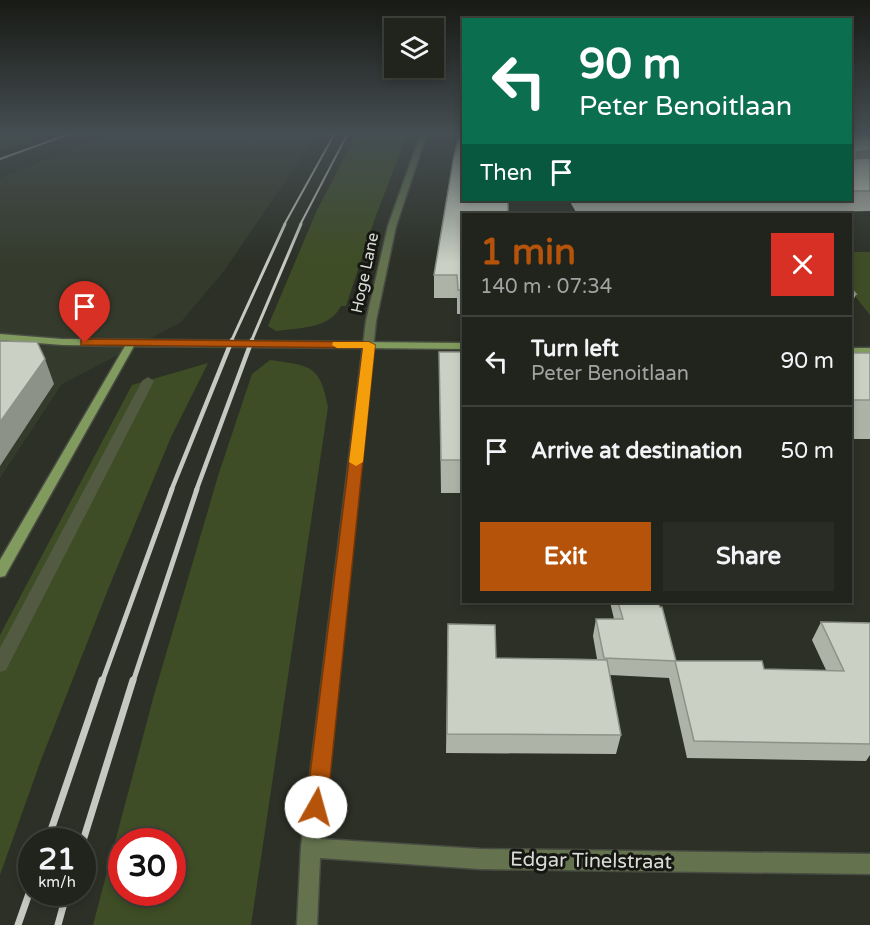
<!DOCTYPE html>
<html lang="en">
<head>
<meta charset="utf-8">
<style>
	:root { --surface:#21241c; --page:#292c25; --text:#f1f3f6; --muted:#a2a4a3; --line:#3e413b; --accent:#b45309 }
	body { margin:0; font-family:"Varela Round",sans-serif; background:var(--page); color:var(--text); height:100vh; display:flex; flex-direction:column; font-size:22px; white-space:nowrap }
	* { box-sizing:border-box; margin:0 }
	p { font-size:20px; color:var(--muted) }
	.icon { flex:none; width:33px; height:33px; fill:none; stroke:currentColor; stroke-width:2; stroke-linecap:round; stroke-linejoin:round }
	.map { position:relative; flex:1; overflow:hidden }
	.drawer { position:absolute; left:462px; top:213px; width:390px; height:390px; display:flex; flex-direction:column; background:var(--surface); border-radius:0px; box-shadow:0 3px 9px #0003,0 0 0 2px var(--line) }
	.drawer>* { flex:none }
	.banner { position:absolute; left:462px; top:18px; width:390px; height:183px; border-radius:0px; box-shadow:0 3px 9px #0003,0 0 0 2px var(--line); background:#0b6e4f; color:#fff; overflow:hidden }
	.fabs { position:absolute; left:384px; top:18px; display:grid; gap:12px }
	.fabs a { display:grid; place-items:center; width:60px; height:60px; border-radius:0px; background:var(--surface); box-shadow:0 3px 9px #0003,0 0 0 2px var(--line); font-size:30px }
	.speed { position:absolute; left:18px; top:828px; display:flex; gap:12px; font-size:30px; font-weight:700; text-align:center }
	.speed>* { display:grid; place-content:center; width:78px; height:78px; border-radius:50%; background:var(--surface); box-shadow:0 3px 9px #0003,0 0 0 2px var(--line); line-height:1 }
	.speed small { font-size:15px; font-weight:400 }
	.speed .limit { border:9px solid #d22; background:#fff; color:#111 }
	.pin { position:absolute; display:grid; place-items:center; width:51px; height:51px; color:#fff; margin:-62px -26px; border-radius:50% 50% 50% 0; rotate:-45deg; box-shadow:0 0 6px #0007 }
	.pin .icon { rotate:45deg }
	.me { position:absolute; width:66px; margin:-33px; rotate:7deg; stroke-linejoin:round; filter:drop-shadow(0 0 4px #0008) }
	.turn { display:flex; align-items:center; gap:21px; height:126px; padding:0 18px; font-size:27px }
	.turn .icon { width:78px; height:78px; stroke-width:2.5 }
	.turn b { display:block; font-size:42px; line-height:51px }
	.then { display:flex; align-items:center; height:57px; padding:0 18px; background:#0003; gap:12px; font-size:22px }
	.round { display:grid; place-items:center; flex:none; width:63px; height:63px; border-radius:0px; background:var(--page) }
	.headline { display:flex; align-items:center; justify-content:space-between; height:102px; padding:0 18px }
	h1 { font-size:36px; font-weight:700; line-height:45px; color:var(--accent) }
	.button { display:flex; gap:12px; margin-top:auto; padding:12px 18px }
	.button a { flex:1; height:69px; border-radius:0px; background:var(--accent); color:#fff; font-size:24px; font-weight:700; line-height:69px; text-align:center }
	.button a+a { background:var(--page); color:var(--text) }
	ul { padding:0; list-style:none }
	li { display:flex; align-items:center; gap:18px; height:90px; padding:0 18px; border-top:2px solid var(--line) }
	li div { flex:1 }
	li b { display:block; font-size:22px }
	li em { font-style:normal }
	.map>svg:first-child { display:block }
	.built { fill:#353b2c }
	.green { fill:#3e4d25; fill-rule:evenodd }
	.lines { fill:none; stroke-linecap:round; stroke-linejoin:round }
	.stream { fill:#525b42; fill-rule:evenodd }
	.street-casing { stroke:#484c42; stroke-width:3 }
	.secondary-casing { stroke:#484c42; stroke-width:3 }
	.street { fill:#64734e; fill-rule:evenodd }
	.secondary { fill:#819a5d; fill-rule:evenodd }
	.rail-far4 { stroke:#c6c9c2; stroke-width:2 }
	.rail-far3 { stroke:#c6c9c2; stroke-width:3 }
	.rail-far2 { stroke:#c6c9c2; stroke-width:4.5 }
	.rail-far1 { stroke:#c6c9c2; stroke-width:5 }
	.rail { stroke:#c6c9c2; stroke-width:7 }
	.wall { fill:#aeb3a8 }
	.shaded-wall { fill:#8d9288 }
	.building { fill:#cad0c3; stroke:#8d9288; stroke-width:1.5 }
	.route { fill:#b45309; stroke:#753606; stroke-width:1.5 }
	.slow { fill:#f59e0b }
	.labels { text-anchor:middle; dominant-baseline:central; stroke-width:6; stroke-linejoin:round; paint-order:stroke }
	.street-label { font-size:16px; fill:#daddd7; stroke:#161713 }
	.near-street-label { font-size:20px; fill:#daddd7; stroke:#161713 }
</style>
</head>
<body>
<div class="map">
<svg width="870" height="925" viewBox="0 0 870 925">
	<rect width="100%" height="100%" fill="#2c3026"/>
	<path class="built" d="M112,133H318L224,271L180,323L62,384L0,478V178Z"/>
	<path class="green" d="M0,133H49L0,151Z
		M357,133H408L375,218L346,306H341C330,329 298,328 276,331L268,326L317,210Z
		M850,252H870V315L851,291Z
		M270,360C310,366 320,364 328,407L251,925H93L154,695L218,476L252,374ZM122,842H172V892H122Z
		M208,363L171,437L109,587L41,760L0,875V635L132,385Z"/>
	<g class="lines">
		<path class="stream" d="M148,377L154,381L6,670L0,672V648L142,381Z"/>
		<g class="street-casing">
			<path id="street" d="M421,133H427L396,226L376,321L321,839L480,849L870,854V874L480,869L320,858L317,925H297L301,848L366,321L388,226Z"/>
		</g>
		<g class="secondary-casing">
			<path id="secondary" d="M0,334L62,339L464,343V349L134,346L5,576L0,577V560L125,346L62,345L0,340Z
				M850,348H870V354H850Z"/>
		</g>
		<use href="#street" class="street"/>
		<use href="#secondary" class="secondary"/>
		<path class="rail-far4" d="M0,159L72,133
			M284,225L335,133
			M300,225L348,133"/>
		<path class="rail-far3" d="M231,342L285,224
			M251,342L301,224"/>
		<path class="rail-far2" d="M171,491L232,340
			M196,491L252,340"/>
		<path class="rail-far1" d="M102,682L172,489
			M133,682L197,489"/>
		<path class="rail" d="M47,842L102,680
			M82,844L133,680
			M18,925L32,885
			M58,925L67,892"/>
	</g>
	<path class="wall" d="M850,133H870V211L738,214H577L569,200H850Z
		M464,214V314H457V298H434V275Z
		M850,287L856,294L850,308Z
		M439,352H464V493H441Z
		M850,353H870V439H850Z
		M610,602H658L676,661L764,669L826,670L812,640L821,622L870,623V755L866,761L687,758L669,678L610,675L621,735L616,754L446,753L448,624L496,658L597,659L593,636L596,619H614Z"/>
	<path class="shaded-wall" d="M870,150V169L850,171L856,152Z
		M45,359L54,384L0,466V422Z"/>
	<path class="building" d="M460,133H464V200H508V214H464V290H458L457,275H434L454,155Z
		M850,133H870V150L856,152L855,159L870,158V191H850Z
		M850,287L856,294L850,293Z
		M0,341L37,342L45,359L0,422Z
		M439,352H464V460H441Z
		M850,353H870V400H850Z
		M618,602H658L660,607H662L676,661L604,658L596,619H623Z
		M821,622L870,623V744L694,741L675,661H762L764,669L844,671Z
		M448,624L495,625L496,658L607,660L621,735L447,734Z"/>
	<linearGradient id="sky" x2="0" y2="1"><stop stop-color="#181a15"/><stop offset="0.51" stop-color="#454e52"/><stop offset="1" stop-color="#454e52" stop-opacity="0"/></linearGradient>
	<rect width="870" height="263" fill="url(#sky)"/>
	<path class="route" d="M85,339L369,342L375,345L327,807L324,814L316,817L309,814L306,807L363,348L81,345V340Z"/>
	<path class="slow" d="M333,342H369L375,345L363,462L356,466L349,462L363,348H337L332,345Z"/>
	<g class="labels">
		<g class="street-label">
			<text transform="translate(365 273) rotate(-78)">Hoge Lane</text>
		</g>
		<g class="near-street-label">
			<text transform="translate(591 861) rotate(1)">Edgar Tinelstraat</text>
		</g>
	</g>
</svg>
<div class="fabs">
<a><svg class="icon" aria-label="layers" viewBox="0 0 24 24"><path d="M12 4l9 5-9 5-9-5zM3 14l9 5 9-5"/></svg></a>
</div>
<div class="speed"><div>21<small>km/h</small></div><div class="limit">30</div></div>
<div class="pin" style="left:85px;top:343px;background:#d93025"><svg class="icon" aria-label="arrive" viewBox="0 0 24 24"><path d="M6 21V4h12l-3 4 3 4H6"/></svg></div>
<svg class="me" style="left:316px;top:807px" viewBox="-20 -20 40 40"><circle r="19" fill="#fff"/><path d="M0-13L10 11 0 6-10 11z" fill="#b45309"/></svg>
<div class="banner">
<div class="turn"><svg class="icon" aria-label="left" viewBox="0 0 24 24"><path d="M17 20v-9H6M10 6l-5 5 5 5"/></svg><div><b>90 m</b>Peter Benoitlaan</div></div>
<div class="then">Then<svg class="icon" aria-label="arrive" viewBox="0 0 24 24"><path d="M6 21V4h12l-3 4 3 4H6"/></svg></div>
</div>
<section class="drawer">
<div class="headline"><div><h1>1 min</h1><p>140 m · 07:34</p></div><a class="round" style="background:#d93025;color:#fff"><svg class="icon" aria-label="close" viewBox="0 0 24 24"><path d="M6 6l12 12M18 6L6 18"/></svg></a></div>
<ul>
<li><svg class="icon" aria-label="left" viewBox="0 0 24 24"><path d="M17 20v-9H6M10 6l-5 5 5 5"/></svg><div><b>Turn left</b><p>Peter Benoitlaan</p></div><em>90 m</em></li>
<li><svg class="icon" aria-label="arrive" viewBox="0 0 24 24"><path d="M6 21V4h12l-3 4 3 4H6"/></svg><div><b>Arrive at destination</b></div><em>50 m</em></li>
</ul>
<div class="button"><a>Exit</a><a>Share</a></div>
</section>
</div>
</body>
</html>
